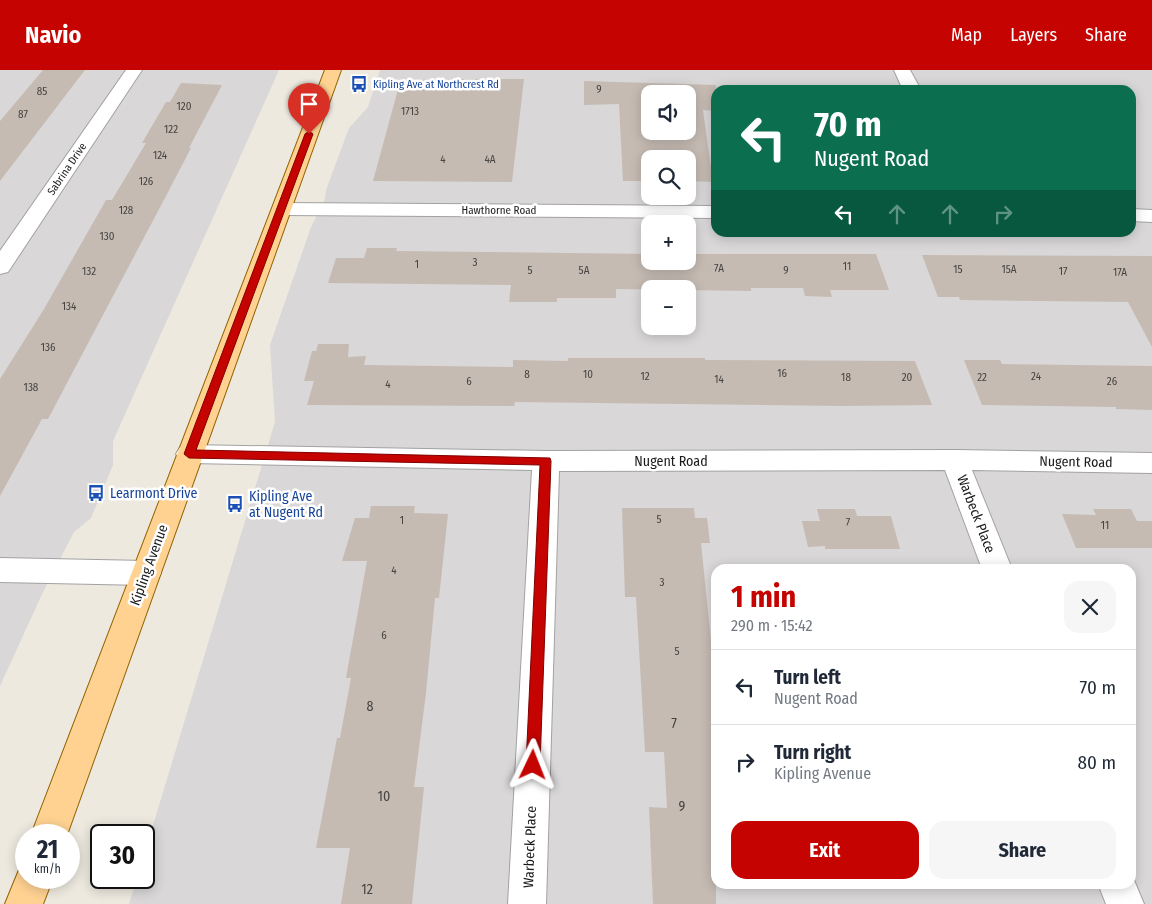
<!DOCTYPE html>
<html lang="en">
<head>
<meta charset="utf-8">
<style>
	:root { --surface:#fff; --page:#f6f6f7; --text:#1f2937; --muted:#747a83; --line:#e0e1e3; --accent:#c50300 }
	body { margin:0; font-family:"Fira Sans Condensed",sans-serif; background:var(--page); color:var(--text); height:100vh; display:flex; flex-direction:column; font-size:19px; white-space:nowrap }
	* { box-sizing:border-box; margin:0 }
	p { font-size:16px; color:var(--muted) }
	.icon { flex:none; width:28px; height:28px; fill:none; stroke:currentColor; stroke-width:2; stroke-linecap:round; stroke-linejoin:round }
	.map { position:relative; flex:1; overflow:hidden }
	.sheet { position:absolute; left:711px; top:494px; width:425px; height:325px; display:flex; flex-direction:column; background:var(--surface); border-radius:15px; box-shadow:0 2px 12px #0003 }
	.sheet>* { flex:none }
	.banner { position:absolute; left:711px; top:15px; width:425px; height:152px; border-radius:15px; box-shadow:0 2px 12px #0003; background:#0b6e4f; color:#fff; overflow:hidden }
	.tools { position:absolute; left:641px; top:15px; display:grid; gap:10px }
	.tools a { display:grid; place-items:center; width:55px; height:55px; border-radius:10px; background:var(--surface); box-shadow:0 2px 12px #0003; font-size:25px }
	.speed { position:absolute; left:15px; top:754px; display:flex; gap:10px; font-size:25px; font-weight:700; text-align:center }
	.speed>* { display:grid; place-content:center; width:65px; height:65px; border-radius:50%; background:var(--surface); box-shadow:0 2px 12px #0003; line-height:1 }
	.speed small { font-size:12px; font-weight:400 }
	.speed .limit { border:2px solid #111; border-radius:8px; background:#fff; color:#111 }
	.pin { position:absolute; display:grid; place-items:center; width:42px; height:42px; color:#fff; margin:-51px -21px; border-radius:50% 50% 50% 0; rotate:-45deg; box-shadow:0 0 5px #0007 }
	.pin .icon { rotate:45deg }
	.me { position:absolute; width:55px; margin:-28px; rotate:2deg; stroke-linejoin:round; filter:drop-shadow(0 0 4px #0008) }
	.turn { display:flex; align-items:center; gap:18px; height:105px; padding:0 20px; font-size:22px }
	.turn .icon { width:65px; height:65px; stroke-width:2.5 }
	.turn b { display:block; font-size:35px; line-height:42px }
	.lanes { display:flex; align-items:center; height:48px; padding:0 20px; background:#0003; justify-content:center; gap:25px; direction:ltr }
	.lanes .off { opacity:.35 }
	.round { display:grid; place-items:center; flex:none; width:52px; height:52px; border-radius:15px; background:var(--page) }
	.head { display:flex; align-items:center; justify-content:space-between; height:85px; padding:0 20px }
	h1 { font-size:30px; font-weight:700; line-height:38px; color:var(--accent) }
	.primary-button { display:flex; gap:10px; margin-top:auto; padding:10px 20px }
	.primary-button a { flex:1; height:58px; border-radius:15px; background:var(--accent); color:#fff; font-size:20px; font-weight:700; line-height:58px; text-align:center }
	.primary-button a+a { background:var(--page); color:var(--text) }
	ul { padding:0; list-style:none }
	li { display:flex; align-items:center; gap:15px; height:75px; padding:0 20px; border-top:1px solid var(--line) }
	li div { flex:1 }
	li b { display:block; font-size:19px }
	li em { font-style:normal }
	header { display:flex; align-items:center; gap:30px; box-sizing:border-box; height:70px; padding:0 25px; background:var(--accent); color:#fff }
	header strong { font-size:24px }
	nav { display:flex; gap:28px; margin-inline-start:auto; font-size:18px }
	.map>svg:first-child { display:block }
	.residential { fill:#d9d7d7; fill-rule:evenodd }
	.building { fill:#c5bbb3; fill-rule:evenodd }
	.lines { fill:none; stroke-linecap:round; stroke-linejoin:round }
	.minor-casing { stroke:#a2a2a2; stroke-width:2 }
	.major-casing { stroke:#916300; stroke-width:2 }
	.minor { fill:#fff; fill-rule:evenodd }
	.major { fill:#ffd292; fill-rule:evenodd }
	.route { fill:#c50300; stroke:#800200 }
	.labels { text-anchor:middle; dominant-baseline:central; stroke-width:5; stroke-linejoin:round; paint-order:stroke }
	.far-transit-label { font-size:11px; fill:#164399; stroke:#fff; text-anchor:start }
	.number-label { font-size:11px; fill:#464341 }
	.far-street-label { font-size:11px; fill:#1b1b1b; stroke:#fff }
	.street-label { font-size:14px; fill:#1b1b1b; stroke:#fff }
	.transit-label { font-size:14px; fill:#164399; stroke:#fff; text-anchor:start }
	.near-number-label { font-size:14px; fill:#464341 }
</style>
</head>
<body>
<header>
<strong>Navio</strong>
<nav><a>Map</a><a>Layers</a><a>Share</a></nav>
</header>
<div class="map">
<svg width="1152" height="834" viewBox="0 0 1152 834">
	<rect width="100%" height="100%" fill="#ede9df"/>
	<path class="residential" d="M0,0H279L113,371V395L91,448L74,462L43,522L0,616Z
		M380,0H1152V834H129L137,808H144V785L275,352L270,275L311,157L325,129L326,120L349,58L368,37ZM716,20H1131V162H716ZM650,24H688V61H650ZM650,89H688V126H650ZM650,154H688V191H650ZM650,219H688V256H650ZM716,499H1131V814H716Z"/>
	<path class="building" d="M43,0H85L0,111V51Z
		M480,9H524L512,112L373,111L400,12H415V10Z
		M584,11L716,15V41L703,40L713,112L688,111V89H650V111H623L619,34L584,35ZM650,24H688V61H650Z
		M181,13L222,15L189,78H191L166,126L48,349H42L0,426V309L44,239L106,130H112L146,73H142L166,32H170Z
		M367,178H397L396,181L650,184V191H688V184H876L889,220H830L832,227L805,226L803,218H751V221L616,219V228H557V232H509L511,215L328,213L336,188H364Z
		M922,185L1152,186V277L1128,232L960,230L959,227H938Z
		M318,274H349L348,287L366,286L364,295L513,297V290L568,291V288H705V290L915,291L932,335L842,336L515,332L514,336L307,335L314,311H304L312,281H316Z
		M964,290H1000L1002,294L1152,296V340L1116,339V337L982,335Z
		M371,436H415L414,443L448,444L439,528H435L426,623L414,717H424L412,834H341L350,778H316L337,668H340L351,608H346L367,491H342L355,448H369Z
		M622,438H694L695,448H707L710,473H701L716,619V834H653L649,737L667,738L664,682H645L636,527H625Z
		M817,439H855L857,446H891L900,479H825V476L808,477L802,451H820Z
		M1093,439H1131L1137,451H1152V478H1076L1062,444L1096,445Z"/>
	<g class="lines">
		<g class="minor-casing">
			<path id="minor" d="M126,0H142L8,202L0,204V181Z
				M894,0H910L921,20H903Z
				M282,133L716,136V148L282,145L275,143L272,139L275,135Z
				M1131,139L1152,140V152L1131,151Z
				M189,375L546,381L955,380L1152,383V403L972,400L1012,499H982L945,400L559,401L546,834H508L532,400L189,393L180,391L176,384L180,377Z
				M0,488L146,491L157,495L161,503L157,511L146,515L0,512Z
				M1131,803L1144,834H1106L1098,814H1131Z"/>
		</g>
		<g class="major-casing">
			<path id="major" d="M325,0H341L67,765H31Z
				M26,792V808H53L43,834H5L21,795Z"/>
		</g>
		<use href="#minor" class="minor"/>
		<use href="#major" class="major"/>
	</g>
	<path class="route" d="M309,61L313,64L196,380L550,388L551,391L540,695L538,700L533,702L528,700L526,695L540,395L189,388L184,384L305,64Z"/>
	<defs>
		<g id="bus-bare" transform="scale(1.35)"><path d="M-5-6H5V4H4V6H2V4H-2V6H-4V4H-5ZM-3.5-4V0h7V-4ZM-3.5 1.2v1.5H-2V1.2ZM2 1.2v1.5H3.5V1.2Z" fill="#1a4fb4" stroke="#fff" stroke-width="2.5" paint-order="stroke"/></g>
	</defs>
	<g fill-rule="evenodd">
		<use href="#bus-bare" x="359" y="14"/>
		<use href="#bus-bare" x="96" y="423"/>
		<use href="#bus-bare" x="235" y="434"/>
	</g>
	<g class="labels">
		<g class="far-transit-label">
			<text x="373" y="14">Kipling Ave at Northcrest Rd</text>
		</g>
		<g class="number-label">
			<text x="599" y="19">9</text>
			<text x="42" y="21">85</text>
			<text x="184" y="36">120</text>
			<text x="410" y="41">1713</text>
			<text x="23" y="44">87</text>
			<text x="171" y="59">122</text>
			<text x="160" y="85">124</text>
			<text x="443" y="89">4</text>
			<text x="490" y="89">4A</text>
			<text x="146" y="111">126</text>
			<text x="126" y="140">128</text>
			<text x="107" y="166">130</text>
			<text x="475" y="192">3</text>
			<text x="417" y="194">1</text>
			<text x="847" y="196">11</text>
			<text x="719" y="198">7A</text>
			<text x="958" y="199">15</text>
			<text x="1009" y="199">15A</text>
			<text x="530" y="200">5</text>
			<text x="584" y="200">5A</text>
			<text x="786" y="200">9</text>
			<text x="89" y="201">132</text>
			<text x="1063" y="201">17</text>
			<text x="1120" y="202">17A</text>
			<text x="69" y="236">134</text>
			<text x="48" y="277">136</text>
			<text x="782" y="303">16</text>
			<text x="527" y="304">8</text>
			<text x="588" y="304">10</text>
			<text x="645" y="306">12</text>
			<text x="1036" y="306">24</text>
			<text x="846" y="307">18</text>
			<text x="907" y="307">20</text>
			<text x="982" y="307">22</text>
			<text x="719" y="309">14</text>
			<text x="469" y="311">6</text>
			<text x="1112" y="311">26</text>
			<text x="388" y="314">4</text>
			<text x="31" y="317">138</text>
			<text x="659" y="449">5</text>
			<text x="402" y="450">1</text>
			<text x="848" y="452">7</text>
			<text x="1105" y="455">11</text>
			<text x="394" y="500">4</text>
			<text x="662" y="512">3</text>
			<text x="384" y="565">6</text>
			<text x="677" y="581">5</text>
		</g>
		<g class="far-street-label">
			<text transform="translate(67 99) rotate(-56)">Sabrina Drive</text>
			<text x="499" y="140">Hawthorne Road</text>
		</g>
		<g class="street-label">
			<text x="671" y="391">Nugent Road</text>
			<text transform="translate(1076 392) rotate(1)">Nugent Road</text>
			<text transform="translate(976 444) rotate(69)">Warbeck Place</text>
			<text transform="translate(149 495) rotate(-70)">Kipling Avenue</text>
			<text transform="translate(530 777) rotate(-88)">Warbeck Place</text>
		</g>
		<g class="transit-label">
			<text x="110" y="423">Learmont Drive</text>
			<text x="249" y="426">Kipling Ave<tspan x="249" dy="16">at Nugent Rd</tspan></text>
		</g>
		<g class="near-number-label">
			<text x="370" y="636">8</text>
			<text x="674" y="653">7</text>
			<text x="384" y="726">10</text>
			<text x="682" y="736">9</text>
			<text x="367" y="819">12</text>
		</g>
	</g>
</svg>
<div class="tools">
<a><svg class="icon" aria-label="sound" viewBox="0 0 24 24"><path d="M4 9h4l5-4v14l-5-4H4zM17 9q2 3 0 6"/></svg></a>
<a><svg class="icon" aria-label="search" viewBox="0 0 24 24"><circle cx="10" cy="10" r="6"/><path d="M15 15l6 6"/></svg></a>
<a>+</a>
<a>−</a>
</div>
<div class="speed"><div>21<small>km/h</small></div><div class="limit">30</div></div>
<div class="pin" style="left:309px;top:64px;background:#d93025"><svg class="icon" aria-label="arrive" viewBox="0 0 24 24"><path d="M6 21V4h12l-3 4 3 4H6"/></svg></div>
<svg class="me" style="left:533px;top:695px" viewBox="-20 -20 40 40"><path d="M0-17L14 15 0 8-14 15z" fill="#c50300" stroke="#fff" stroke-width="4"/></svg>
<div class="banner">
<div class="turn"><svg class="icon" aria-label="left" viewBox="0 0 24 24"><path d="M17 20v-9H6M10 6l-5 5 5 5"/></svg><div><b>70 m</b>Nugent Road</div></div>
<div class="lanes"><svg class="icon" aria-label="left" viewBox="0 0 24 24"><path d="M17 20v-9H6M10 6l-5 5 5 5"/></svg><svg class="icon off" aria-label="ahead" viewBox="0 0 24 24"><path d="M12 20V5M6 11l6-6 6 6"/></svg><svg class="icon off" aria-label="ahead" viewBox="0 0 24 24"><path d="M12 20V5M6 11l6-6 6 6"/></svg><svg class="icon off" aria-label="right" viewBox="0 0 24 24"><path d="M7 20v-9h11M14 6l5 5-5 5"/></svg></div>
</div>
<section class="sheet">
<div class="head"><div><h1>1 min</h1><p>290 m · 15:42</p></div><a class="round"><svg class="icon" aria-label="close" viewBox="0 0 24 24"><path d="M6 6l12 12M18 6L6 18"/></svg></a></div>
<ul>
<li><svg class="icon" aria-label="left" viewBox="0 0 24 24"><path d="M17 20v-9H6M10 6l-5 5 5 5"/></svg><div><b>Turn left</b><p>Nugent Road</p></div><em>70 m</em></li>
<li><svg class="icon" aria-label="right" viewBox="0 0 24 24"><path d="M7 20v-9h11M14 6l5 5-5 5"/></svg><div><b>Turn right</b><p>Kipling Avenue</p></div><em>80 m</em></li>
</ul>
<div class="primary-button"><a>Exit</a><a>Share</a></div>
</section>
</div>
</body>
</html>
